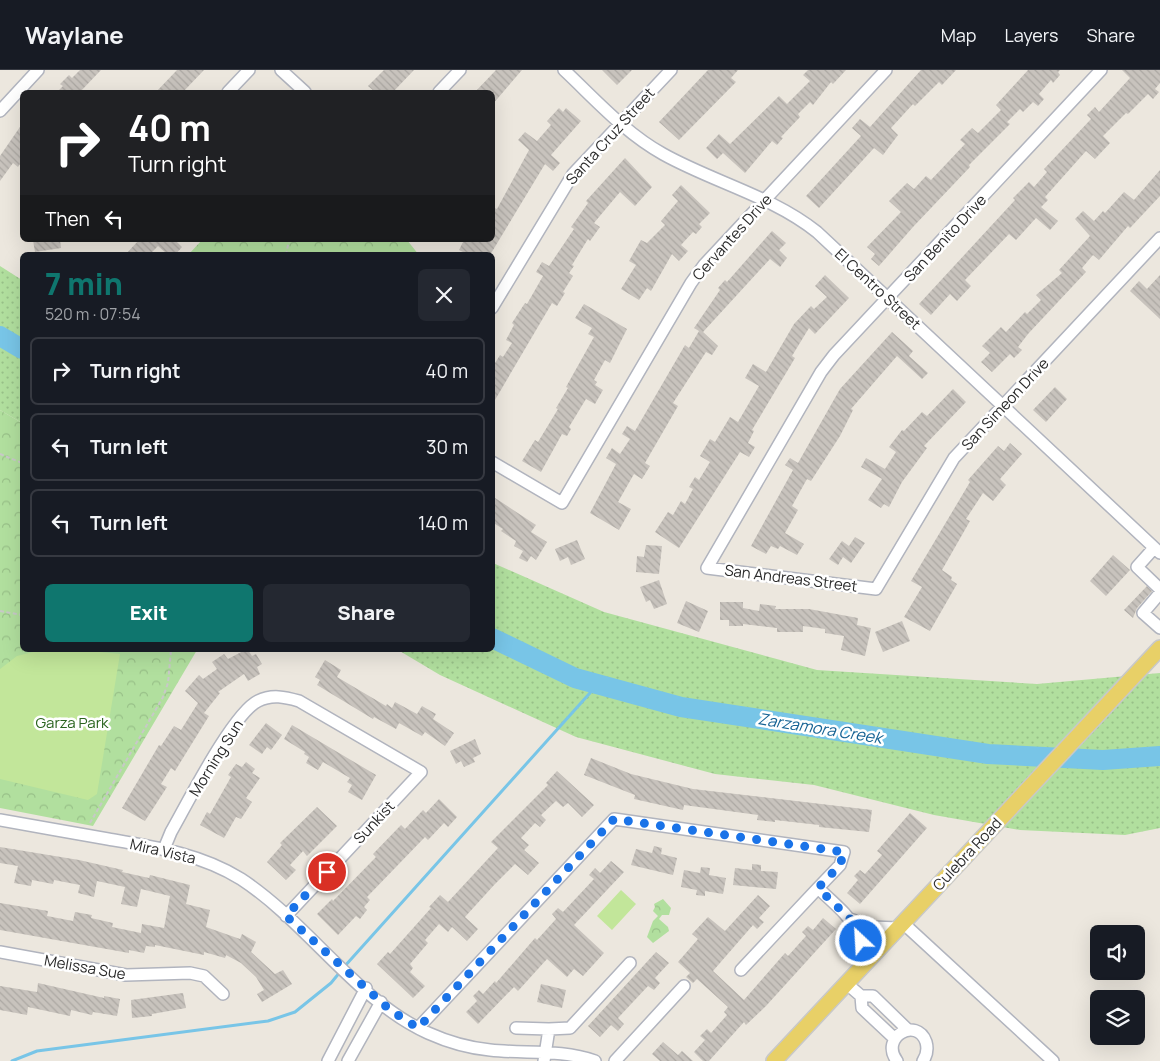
<!DOCTYPE html>
<html lang="en">
<head>
<meta charset="utf-8">
<style>
	:root { --surface:#171b24; --page:#242831; --text:#f1f3f6; --muted:#9ea1a6; --line:#363941; --accent:#0f766e }
	body { margin:0; font-family:Manrope,sans-serif; background:var(--page); color:var(--text); height:100vh; display:flex; flex-direction:column; font-size:19px; white-space:nowrap }
	* { box-sizing:border-box; margin:0 }
	p { font-size:16px; color:var(--muted) }
	.icon { flex:none; width:28px; height:28px; fill:none; stroke:currentColor; stroke-width:2; stroke-linecap:round; stroke-linejoin:round }
	.map { position:relative; flex:1; overflow:hidden }
	.details { position:absolute; left:20px; top:182px; width:475px; height:400px; display:flex; flex-direction:column; background:var(--surface); border-radius:8px; box-shadow:0 5px 20px #0002 }
	.details>* { flex:none }
	.top-card { position:absolute; left:20px; top:20px; width:475px; height:152px; border-radius:8px; box-shadow:0 5px 20px #0002; background:#202124; color:#fff; overflow:hidden }
	.fabs { position:absolute; left:1090px; top:855px; display:grid; gap:10px }
	.fabs a { display:grid; place-items:center; width:55px; height:55px; border-radius:8px; background:var(--surface); box-shadow:0 5px 20px #0002; font-size:25px }
	.pin { position:absolute; display:grid; place-items:center; width:42px; height:42px; color:#fff; margin:-21px; border:2px solid #fff; border-radius:50%; box-shadow:0 1px 5px #0007 }
	.me { position:absolute; width:55px; margin:-28px; rotate:335deg; stroke-linejoin:round; filter:drop-shadow(0 0 4px #0008) }
	.turn { display:flex; align-items:center; gap:18px; height:105px; padding:0 25px; font-size:22px }
	.turn .icon { width:65px; height:65px; stroke-width:2.5 }
	.turn b { display:block; font-size:35px; line-height:42px }
	.then { display:flex; align-items:center; height:48px; padding:0 25px; background:#0003; gap:10px; font-size:19px }
	.round { display:grid; place-items:center; flex:none; width:52px; height:52px; border-radius:8px; background:var(--page) }
	.summary { display:flex; align-items:center; justify-content:space-between; height:85px; padding:0 25px }
	h1 { font-size:30px; font-weight:800; line-height:38px; color:var(--accent) }
	.action { display:flex; gap:10px; margin-top:auto; padding:10px 25px }
	.action a { flex:1; height:58px; border-radius:8px; background:var(--accent); color:#fff; font-size:20px; font-weight:800; line-height:58px; text-align:center }
	.action a+a { background:var(--page); color:var(--text) }
	ul { padding:0; list-style:none }
	li { display:flex; align-items:center; gap:15px; height:68px; margin:0 10px 8px; padding:0 15px; border:2px solid var(--line); border-radius:8px }
	li div { flex:1 }
	li b { display:block; font-size:19px }
	li em { font-style:normal }
	header { display:flex; align-items:center; gap:30px; box-sizing:border-box; height:70px; padding:0 25px; background:var(--surface); border-bottom:1px solid var(--line) }
	header strong { font-size:24px }
	nav { display:flex; gap:28px; margin-inline-start:auto; font-size:18px }
	.map>svg:first-child { display:block }
	.grass { fill:url(#grass-dots) }
	.park { fill:url(#park-crowns) }
	.pitch { fill:#c2e69a }
	.lines { fill:none; stroke-linecap:round; stroke-linejoin:round }
	.stream { stroke:#78c5e7; stroke-width:3 }
	.river { stroke:#78c5e7; stroke-width:20 }
	.building { fill:url(#building-back-hatch) }
	.minor-casing { stroke:#b1b4be; stroke-width:14 }
	.major-casing { stroke:#c8c8c8; stroke-width:18 }
	.path { stroke:#c8c8c8; stroke-width:2; stroke-dasharray:4 2.5; stroke-linecap:butt }
	.minor { stroke:#fff; stroke-width:11 }
	.major { stroke:#e8d067; stroke-width:15 }
	.route { stroke:#1a73e8; stroke-width:9; stroke-dasharray:0 16.2 }
	.labels { text-anchor:middle; dominant-baseline:central; stroke-width:5; stroke-linejoin:round; paint-order:stroke }
	.street-label { font-size:15px; fill:#2b2b2b; stroke:#fff }
	.park-label { font-size:15px; fill:#2a641f; stroke:#fff }
	.water-label { font-size:16px; font-style:italic; fill:#166394; stroke:#fff }
</style>
</head>
<body>
<header>
<strong>Waylane</strong>
<nav><a>Map</a><a>Layers</a><a>Share</a></nav>
</header>
<div class="map">
<svg width="1160" height="991" viewBox="0 0 1160 991">
	<defs>
		<pattern id="grass-dots" width="8" height="8" patternUnits="userSpaceOnUse" patternTransform="scale(1.25)"><rect width="8" height="8" fill="#b1df9e"/><path d="M2 2h.1M6 6h.1" fill="none" stroke="#98c088" stroke-width="1.8" stroke-linecap="round"/></pattern>
		<pattern id="park-crowns" width="20" height="18" patternUnits="userSpaceOnUse" patternTransform="scale(1.25)"><rect width="20" height="18" fill="#b1df9e"/><path d="M2 6a3 3 0 1 1 6 0M12 15a3 3 0 1 1 6 0" fill="none" stroke="#98c088"/></pattern>
		<pattern id="building-back-hatch" width="6" height="6" patternUnits="userSpaceOnUse" patternTransform="scale(1.25)"><rect width="6" height="6" fill="#c8c3bd"/><path d="M-1 5l2 2M0 0l6 6M5-1l2 2" fill="none" stroke="#aca8a3"/></pattern>
	</defs>
	<rect width="100%" height="100%" fill="#ece7de"/>
	<path class="grass" d="M0,196L22,210V353L0,340Z
		M493,493L604,542L817,600L1037,614L1160,603V758L1125,765L1020,760L934,745L814,715L715,704L576,667L440,605L398,580H492Z"/>
	<path class="park" d="M202,170H407L419,185H188Z
		M0,340L22,353V580H197L93,756L0,738Z
		M663,829L671,838L669,845H662L659,849L668,857L669,861L653,873L647,867L653,851L658,846L653,841L655,837L654,834Z"/>
	<path class="pitch" d="M41,580H81L120,584L97,724L88,730L0,709V599L17,586Z
		M621,820L636,834L612,860L597,846Z"/>
	<g class="lines">
		<path class="stream" d="M344,897L598,614
			M12,991L37,981L268,951L295,942L331,913L340,902"/>
		<path class="river" d="M0,266L22,279
			M492,568L575,608L681,637L988,684L1103,690L1160,686"/>
	</g>
	<path class="building" d="M80,0H101L80,22H57L63,16L60,14L69,5L72,8Z
		M177,0H204L183,22H156Z
		M384,0H414L393,22H375L368,16Z
		M496,0H522L492,35V22H475Z
		M602,0H632L617,15Z
		M708,0H738L731,8L736,12L679,70L659,52Z
		M808,0H846L833,14L831,12L813,35L810,32L798,44L800,47L781,67L783,68L777,75L772,71L745,103L723,83L717,89L706,78L719,64L730,74L779,26L787,34L810,11L803,5Z
		M921,0H956L942,15L939,12L915,36L913,34L891,58L898,65L883,85L874,78L819,138L806,126L861,66L852,58L860,49L870,57Z
		M1028,0H1060L1058,2L1060,5L1053,13L1051,10L1039,24L1044,29L1038,36L1033,32L1023,42L1020,39L1007,52L1010,54L969,95L970,97L913,157L879,196L871,189L875,184L867,177L901,142L889,131L907,113L914,119L926,106L931,110L965,74L960,70L972,58L978,63L1001,40L996,35Z
		M1122,0H1160V13L1155,19L1159,22L1153,29L1148,24L1128,44L1126,43L1103,66L1110,73L1095,89L1086,81L1045,127L1048,130L1041,137L1058,151L1050,160L1036,148L1016,170L1009,164L965,210L971,216L957,231L950,224L931,245L919,234L1015,130L1013,128L1029,112L1034,117L1047,102L1044,99L1091,49L1087,45L1095,37L1099,42L1130,8Z
		M559,38L563,42L566,38L581,51L551,85L560,93L553,101L545,94L490,185H469L459,180L464,170H492V137L497,139L529,80L518,70L525,62L537,71L551,55L547,51Z
		M22,54V91L18,97L13,93L0,111V86Z
		M625,88L652,117L635,136L620,122L594,153L600,157L590,171L588,169L572,195L574,196L569,203L573,206L563,222L565,223L557,236L552,233L492,335V298L500,285L503,287L512,273L506,270L514,255L512,253L525,233L527,234L543,206L536,202L542,192L549,196L574,159L571,157L588,133L586,131Z
		M1160,100V126L1130,158L1128,156L1099,190L1093,185L1082,198L1086,202L1028,264L1018,277L1022,280L1014,288L1010,284L992,302L981,292L990,283L982,276L1001,257L1006,262L1025,242L1027,244L1041,230L1036,225L1062,203L1059,200L1090,166L1075,149L1083,141L1094,151L1103,141L1105,143L1124,122L1134,130Z
		M681,115L710,143L699,154L702,157L696,164L693,162L681,175L688,181L679,191L672,184L651,221L647,218L639,230L621,219L636,195L629,191L641,170L647,173L665,155L661,151L678,131L672,125Z
		M772,161L786,173L779,180L787,188L780,197L770,189L703,262L718,276L712,285L706,282L673,333L678,336L645,393L650,396L642,409L634,404L618,432L631,439L619,460L590,443L616,394L606,388L612,378L620,384L630,369L622,364L627,356L635,361L685,275L689,278L699,261L694,258L720,220L718,218L725,210L727,212Z
		M33,170H60L61,178L35,182Z
		M139,170H175L182,177L175,185H168L158,176L149,185H125Z
		M825,205L849,228L815,264L809,258L792,286L795,288L752,360L754,361L748,373L755,377L749,387L740,382L679,478L655,462L668,442L673,445L681,431L685,434L693,419L689,417L695,407L699,410L710,392L700,386L710,369L715,372L730,347L738,352L759,316L745,308L753,294L766,302L794,254L811,236L814,239L827,227L815,216Z
		M1160,205V249L1130,221L1139,211L1147,219Z
		M584,234L627,259L610,293L605,290L594,310L597,312L595,315L603,320L595,334L586,329L569,357L571,359L567,366L562,364L541,402L522,391L535,370L538,372L558,339L556,338L568,318L566,317L594,267L588,264L592,258L575,248Z
		M892,262L913,281L909,286L928,303L922,309L897,286L851,339L853,340L840,366L811,411L807,409L792,436L798,440L785,463L804,474L797,485L780,476L778,479L771,476L766,484L751,476L793,400L785,395L790,388L798,393L840,319Z
		M1055,317L1067,329L1046,352L1033,340Z
		M953,319L966,332L924,376L927,378L902,412L889,437L884,434L881,438L868,430L882,409L861,397L866,388L885,399L896,382L889,377L902,360L904,361L922,342L927,346Z
		M1010,373L1022,384L1000,409L1006,415L993,431L983,423L966,449L970,451L942,500L952,507L951,510L957,514L930,561L904,547L922,517L911,511L970,412L968,410L998,376L1004,381Z
		M492,426L536,455L531,462L547,472L536,490L531,486L527,492L519,488L523,481L514,476L516,471L501,461L503,459L492,452Z
		M855,467L865,473L851,493L843,487L838,495L829,489L842,471L849,476Z
		M577,470L585,489L571,495L568,487L560,491L555,479Z
		M646,475L662,476L659,504L636,502L637,486L644,487Z
		M1113,485L1130,500L1106,526L1090,511Z
		M659,510L667,534L654,539L650,530L646,532L640,517Z
		M1147,516L1152,521L1137,538L1133,548L1124,540Z
		M686,531L708,541L699,562L677,553Z
		M720,532H743V538L759,541L760,534L776,536L775,539H809L858,548L857,555L871,558L865,586L841,580L844,566L825,563V559L803,556V562H777V558L743,554V556H729V550H720Z
		M902,551L910,571L883,582L875,562Z
		M245,580H248L252,586L256,584L262,594L257,597L260,604L248,611L244,604L218,622L220,623L204,643L209,646L175,701L171,698L161,714L167,717L145,751L122,738L159,675L161,676L174,656L181,660L198,633L185,621L199,605L203,609L217,599L212,592L224,584L228,589Z
		M325,590L341,600L337,607L386,636L387,634L392,638L395,632L417,644L422,636L436,644L433,649L454,663L445,676L425,662L422,666L399,653L396,659L374,647L373,649L317,615L320,610L315,607Z
		M266,653L282,665L271,680L267,677L262,684L249,675Z
		M292,655L376,705L362,730L348,722L352,715L347,712L350,708L323,692L318,700L306,693L309,687L304,684L305,682L284,669Z
		M475,669L481,684L473,688L475,692L464,697L461,691L456,694L450,681Z
		M591,688L631,704L693,719L872,740L869,762L819,757V755L775,750V752L757,750L758,745L684,735L683,740L634,729L635,725L584,705Z
		M246,692L255,699L252,703L260,708L246,728L252,732L241,749L236,747L224,768L200,755L207,742L210,744L231,707L228,705L236,694L242,697Z
		M557,701L594,735L582,747L568,733L563,737L556,731L541,745L546,750L540,757L535,753L521,768L529,775L524,780L539,793L528,805L515,794L495,814L465,847L478,859L467,871L452,857L448,862L439,854L425,870L428,873L410,894L413,898L410,902L425,916L413,928L377,894L388,882L390,884L431,838L429,837L440,825L448,832L498,778L491,772L548,715L546,713Z
		M439,729L457,747L448,757L444,753L428,770L425,767L367,827L370,830L364,837L367,840L360,849L356,846L338,865L317,844L332,829L333,831L376,787L373,784L401,755L405,759L423,740L426,743Z
		M317,737L337,756L307,786L303,781L290,795L296,800L286,810L267,792L282,775L280,773Z
		M910,743L927,758L860,834L847,823L858,810L854,806L860,800L865,804L882,785L877,781Z
		M654,776L662,778L661,784L677,788L673,805L631,795L636,779L652,783Z
		M0,777L79,790L123,800L122,802L149,808L150,805L190,815L186,834L210,840L206,857L240,869L242,864L256,872L251,882L275,904L283,900L292,914L262,932L257,924L264,920L256,907L241,893L226,885L225,888L204,882V885L155,875V877L146,876L144,883L129,880V883L0,860V833L48,841L47,846L73,851L75,842L92,845L91,848L113,853L112,857L141,863L142,854L164,858L170,826L141,819L137,837L121,834L125,817L97,811L94,827L78,823L80,815L54,810L53,814L32,810L31,816L14,813L18,796L0,793Z
		M611,791L624,802L574,855L604,883L583,906L574,899L567,907L547,889L518,921L514,917L478,954L466,942L477,931L473,926L479,920L483,924L495,911L496,913L535,868L537,870L556,849L552,844L558,838L563,842L594,809L589,805L595,798L600,803Z
		M752,794L761,795V801L778,802L776,819L733,815L735,798L752,800Z
		M701,797L710,798L709,805L726,808L723,824L705,821V826L696,825L697,820L681,817L684,800L700,803Z
		M758,825L770,836L759,848L764,852L757,859L753,855L713,901L744,930L785,883L788,886L806,866L802,862L808,856L813,860L823,848L836,859L766,936L746,955L744,952L709,991H703L694,982L705,970L700,966L707,959L711,963L727,945L724,942L728,937L697,909L693,913L686,907L690,903L678,892L698,869L692,864L708,847L725,861Z
		M656,882L669,893L655,908L660,913L654,920L648,916L618,948L624,954L618,961L611,955L600,967L588,956Z
		M38,913L104,928V926L120,929L117,946L93,942L92,945L71,940L70,946L28,937L27,945L0,940V916L37,922Z
		M541,914L566,920L562,938L537,932Z
		M183,923L186,938L152,944V946L132,948L131,930Z
		M663,972L678,985L682,981L693,991H660L652,984Z"/>
	<g class="lines">
		<g class="minor-casing">
			<path id="minor" d="M281,0L305,22
				M564,0C595,29 625,63 663,84C713,112 772,126 817,162L1160,483
				M1101,0L834,285L821,302L707,498L876,519L954,388L1160,168
				M228,22L249,0
				M439,22L460,0
				M0,41L38,0
				M492,238L573,104L671,0
				M492,392L562,433L691,213L704,195L886,0
				M1154,478L1137,497L1160,519
				M1160,523L1143,543L1160,558
				M0,750C36,756 72,763 108,769C155,777 201,784 241,809C307,852 357,931 428,963C448,972 469,978 490,980C526,984 561,979 595,991
				M164,779L171,762C187,734 233,643 258,631C272,624 285,627 299,631L421,702L286,846
				M850,849L872,857L898,858
				M903,853L1053,991
				M0,882L126,905L190,903L204,906L223,924
				M741,900L818,818
				M846,913L861,926L862,938L895,969
				M861,926H873L908,960
				M418,958L614,749L844,782L840,795L818,818C850,849 860,851 861,897
				M516,958L549,959
				M328,991L366,918
				M348,991L381,932
				M544,991L549,959L570,958L630,893
				M615,991L684,916
				M897,991C879,967 917,946 926,972C928,979 927,985 923,991"/>
		</g>
		<g class="major-casing">
			<path id="major" d="M774,991L1160,578"/>
		</g>
		<path class="path" d="M286,185L289,170
			M0,384L22,393
			M0,541L22,545
			M90,753L163,627L168,613L171,580"/>
		<use href="#minor" class="minor"/>
		<use href="#major" class="major"/>
	</g>
	<g class="lines">
		<path class="route" d="M327,802L286,846L390,940L418,958L614,749L844,782L840,795L818,818L850,849L861,871"/>
	</g>
	<g class="labels">
		<g class="street-label">
			<text transform="translate(610 66) rotate(-48)">Santa Cruz Street</text>
			<text transform="translate(732 167) rotate(-48)">Cervantes Drive</text>
			<text transform="translate(945 168) rotate(-47)">San Benito Drive</text>
			<text transform="translate(878 219) rotate(43)">El Centro Street</text>
			<text transform="translate(1005 334) rotate(-47)">San Simeon Drive</text>
			<text transform="translate(791 508) rotate(7)">San Andreas Street</text>
			<text transform="translate(216 688) rotate(-58)">Morning Sun</text>
			<text transform="translate(374 752) rotate(-47)">Sunkist</text>
			<text transform="translate(163 781) rotate(13)">Mira Vista</text>
			<text transform="translate(967 784) rotate(-47)">Culebra Road</text>
			<text transform="translate(85 897) rotate(10)">Melissa Sue</text>
		</g>
		<g class="park-label">
			<text x="72" y="652">Garza Park</text>
		</g>
		<g class="water-label">
			<text transform="translate(820 658) rotate(9)">Zarzamora Creek</text>
		</g>
	</g>
</svg>
<div class="fabs">
<a><svg class="icon" aria-label="sound" viewBox="0 0 24 24"><path d="M4 9h4l5-4v14l-5-4H4zM17 9q2 3 0 6"/></svg></a>
<a><svg class="icon" aria-label="layers" viewBox="0 0 24 24"><path d="M12 4l9 5-9 5-9-5zM3 14l9 5 9-5"/></svg></a>
</div>
<div class="pin" style="left:327px;top:802px;background:#d93025"><svg class="icon" aria-label="arrive" viewBox="0 0 24 24"><path d="M6 21V4h12l-3 4 3 4H6"/></svg></div>
<svg class="me" style="left:861px;top:871px" viewBox="-20 -20 40 40"><circle r="17" fill="#1a73e8" stroke="#fff" stroke-width="3"/><path d="M0-11L8 9 0 5-8 9z" fill="#fff"/></svg>
<div class="top-card">
<div class="turn"><svg class="icon" aria-label="right" viewBox="0 0 24 24"><path d="M7 20v-9h11M14 6l5 5-5 5"/></svg><div><b>40 m</b>Turn right</div></div>
<div class="then">Then<svg class="icon" aria-label="left" viewBox="0 0 24 24"><path d="M17 20v-9H6M10 6l-5 5 5 5"/></svg></div>
</div>
<section class="details">
<div class="summary"><div><h1>7 min</h1><p>520 m · 07:54</p></div><a class="round"><svg class="icon" aria-label="close" viewBox="0 0 24 24"><path d="M6 6l12 12M18 6L6 18"/></svg></a></div>
<ul>
<li><svg class="icon" aria-label="right" viewBox="0 0 24 24"><path d="M7 20v-9h11M14 6l5 5-5 5"/></svg><div><b>Turn right</b></div><em>40 m</em></li>
<li><svg class="icon" aria-label="left" viewBox="0 0 24 24"><path d="M17 20v-9H6M10 6l-5 5 5 5"/></svg><div><b>Turn left</b></div><em>30 m</em></li>
<li><svg class="icon" aria-label="left" viewBox="0 0 24 24"><path d="M17 20v-9H6M10 6l-5 5 5 5"/></svg><div><b>Turn left</b></div><em>140 m</em></li>
</ul>
<div class="action"><a>Exit</a><a>Share</a></div>
</section>
</div>
</body>
</html>
